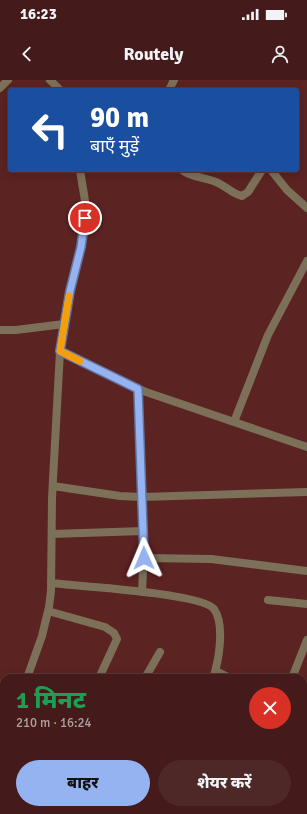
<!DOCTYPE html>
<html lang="hi">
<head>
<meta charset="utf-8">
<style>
	:root { --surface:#441a1a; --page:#4e2727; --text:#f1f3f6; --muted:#afa1a2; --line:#5c3839; --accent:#95b2f1 }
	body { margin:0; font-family:Signika,"Noto Sans Devanagari",sans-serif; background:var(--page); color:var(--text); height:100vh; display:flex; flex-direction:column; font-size:15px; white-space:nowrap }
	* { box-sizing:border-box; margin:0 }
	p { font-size:13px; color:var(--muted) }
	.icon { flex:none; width:22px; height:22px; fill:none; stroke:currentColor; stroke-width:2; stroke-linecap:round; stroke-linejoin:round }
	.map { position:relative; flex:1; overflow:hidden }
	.side { position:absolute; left:0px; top:594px; width:307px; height:140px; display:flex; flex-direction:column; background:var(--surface); border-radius:12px 12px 0 0; box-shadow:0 2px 10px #0003,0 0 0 1px var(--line) }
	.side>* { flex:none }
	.guide { position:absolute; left:8px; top:8px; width:291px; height:84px; border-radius:4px; box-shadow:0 2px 10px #0003,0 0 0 1px var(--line); background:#1a4fa0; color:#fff; overflow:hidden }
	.pin { position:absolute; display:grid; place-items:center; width:34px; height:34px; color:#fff; margin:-17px; border:2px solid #fff; border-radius:50%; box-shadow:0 1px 4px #0007 }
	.me { position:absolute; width:44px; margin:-22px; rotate:359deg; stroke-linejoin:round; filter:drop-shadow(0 0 3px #0008) }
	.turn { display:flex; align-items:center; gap:14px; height:84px; padding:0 16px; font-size:18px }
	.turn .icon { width:52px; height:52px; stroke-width:2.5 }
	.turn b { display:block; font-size:28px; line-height:34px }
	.round { display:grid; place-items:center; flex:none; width:42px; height:42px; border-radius:21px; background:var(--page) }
	.head { display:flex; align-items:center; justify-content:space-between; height:68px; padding:0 16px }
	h1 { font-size:24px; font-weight:800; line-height:30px; color:#1e9e55 }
	.cta { display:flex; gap:8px; margin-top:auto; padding:8px 16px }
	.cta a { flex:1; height:46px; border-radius:24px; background:var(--accent); color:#111; font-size:16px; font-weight:800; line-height:46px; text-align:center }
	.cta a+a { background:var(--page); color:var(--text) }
	.status { display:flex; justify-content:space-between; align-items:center; height:28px; padding:0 20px; background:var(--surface); direction:ltr }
	.status svg { height:11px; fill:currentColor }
	header { display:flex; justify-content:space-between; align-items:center; height:52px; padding:0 16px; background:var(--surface); font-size:18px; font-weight:800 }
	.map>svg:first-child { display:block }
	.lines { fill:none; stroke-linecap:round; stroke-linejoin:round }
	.minor { stroke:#7c7059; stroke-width:8 }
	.tertiary { stroke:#7c7059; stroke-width:8 }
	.route-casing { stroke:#61749d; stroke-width:10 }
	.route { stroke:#95b2f1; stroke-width:7 }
	.slow { stroke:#f59e0b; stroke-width:7 }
</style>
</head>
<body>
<div class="status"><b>16:23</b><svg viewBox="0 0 49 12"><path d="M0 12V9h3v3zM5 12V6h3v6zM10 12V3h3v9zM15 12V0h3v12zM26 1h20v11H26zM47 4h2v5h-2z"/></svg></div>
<header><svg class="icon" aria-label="back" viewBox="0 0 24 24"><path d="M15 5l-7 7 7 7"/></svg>Routely<svg class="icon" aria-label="person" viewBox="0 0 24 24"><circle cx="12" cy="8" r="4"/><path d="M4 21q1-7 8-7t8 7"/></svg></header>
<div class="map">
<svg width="307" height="734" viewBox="0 0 307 734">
	<rect width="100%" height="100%" fill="#5b2322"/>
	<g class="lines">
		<path class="minor" d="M50,0L60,10
			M169,10L174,0
			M182,90C194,99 208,97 220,104C228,108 233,114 242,116L248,112L262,90
			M271,90L287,110L307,128
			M0,250H16L64,244
			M60,271L146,312L307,367
			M138,309L144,469L142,512
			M234,342L268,255L307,181
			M53,406L120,416L142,417L307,412
			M52,454L143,451
			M144,478L211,479L307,491
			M51,503C77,506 201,513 214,529C225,544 219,581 213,598
			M268,520L307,524
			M48,531L105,547L114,553L117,559L99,598
			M216,591L230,598
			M27,598L42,556L49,527L51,511L52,418L60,271L70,211L85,149L86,127L80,90
			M145,598L160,572
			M292,598L307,560
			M303,609L307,611
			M0,654L4,648
			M303,672L307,675
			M55,730L58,734
			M153,730L156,734
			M279,730L284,734
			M93,734L100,730
			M208,734L211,730"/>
		<path class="tertiary" d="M0,8L8,0"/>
	</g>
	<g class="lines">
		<g class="route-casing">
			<path id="route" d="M85,138L81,167L70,211L60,271L138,309L144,478"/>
		</g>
		<use href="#route" class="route"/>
		<path class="slow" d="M69,216L60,271L80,281"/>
	</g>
</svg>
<div class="pin" style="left:85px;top:138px;background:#d93025"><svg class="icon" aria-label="arrive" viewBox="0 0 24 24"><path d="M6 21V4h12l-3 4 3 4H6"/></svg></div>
<svg class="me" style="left:144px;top:478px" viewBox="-20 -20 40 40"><path d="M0-17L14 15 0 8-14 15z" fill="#95b2f1" stroke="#fff" stroke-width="4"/></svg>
<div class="guide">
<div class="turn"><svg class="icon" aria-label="left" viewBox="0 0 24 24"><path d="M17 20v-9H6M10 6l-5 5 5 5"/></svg><div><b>90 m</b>बाएँ मुड़ें</div></div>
</div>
<section class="side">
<div class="head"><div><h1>1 मिनट</h1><p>210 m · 16:24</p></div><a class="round" style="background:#d93025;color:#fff"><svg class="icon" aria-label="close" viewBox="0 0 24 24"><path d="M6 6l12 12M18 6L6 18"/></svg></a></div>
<div class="cta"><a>बाहर</a><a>शेयर करें</a></div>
</section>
</div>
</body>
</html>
